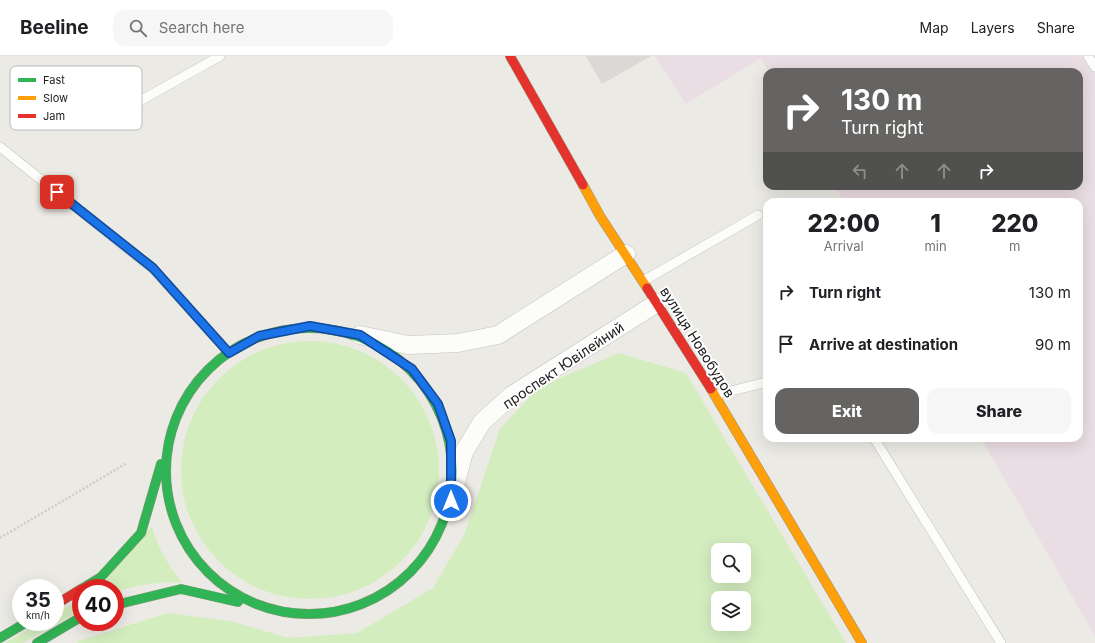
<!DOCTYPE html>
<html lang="en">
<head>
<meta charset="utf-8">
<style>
	:root { --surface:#fff; --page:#f6f6f6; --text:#202124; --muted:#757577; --line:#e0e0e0; --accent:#656462 }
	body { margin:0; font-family:Inter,sans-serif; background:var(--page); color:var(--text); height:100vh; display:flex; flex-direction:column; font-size:15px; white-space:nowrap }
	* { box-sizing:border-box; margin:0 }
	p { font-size:13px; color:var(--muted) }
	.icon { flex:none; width:22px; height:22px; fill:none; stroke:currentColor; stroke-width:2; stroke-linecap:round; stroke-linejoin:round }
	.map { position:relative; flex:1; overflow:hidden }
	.sheet { position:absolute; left:763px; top:142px; width:320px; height:244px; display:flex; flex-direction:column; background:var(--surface); border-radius:12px; box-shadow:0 4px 16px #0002 }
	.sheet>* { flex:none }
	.top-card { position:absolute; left:763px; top:12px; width:320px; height:122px; border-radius:12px; box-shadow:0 4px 16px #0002; background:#656462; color:#fff; overflow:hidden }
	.tools { position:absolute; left:711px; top:487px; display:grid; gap:8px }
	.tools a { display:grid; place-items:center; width:40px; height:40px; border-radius:8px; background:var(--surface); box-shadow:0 4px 16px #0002; font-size:20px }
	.speed { position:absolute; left:12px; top:523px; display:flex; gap:8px; font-size:20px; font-weight:700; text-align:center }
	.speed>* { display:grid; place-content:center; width:52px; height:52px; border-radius:50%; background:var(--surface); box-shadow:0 4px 16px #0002; line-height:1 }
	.speed small { font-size:10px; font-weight:400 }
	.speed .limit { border:6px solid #d22; background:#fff; color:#111 }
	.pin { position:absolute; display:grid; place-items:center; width:34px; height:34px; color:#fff; margin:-17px; border-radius:8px; box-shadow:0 2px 6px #0006 }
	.me { position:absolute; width:44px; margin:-22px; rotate:0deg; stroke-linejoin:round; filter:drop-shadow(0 0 3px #0008) }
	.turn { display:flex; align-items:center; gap:14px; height:84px; padding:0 12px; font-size:18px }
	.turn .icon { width:52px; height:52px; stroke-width:2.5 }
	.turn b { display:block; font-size:28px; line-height:34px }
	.lanes { display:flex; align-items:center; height:38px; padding:0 12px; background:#0003; justify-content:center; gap:20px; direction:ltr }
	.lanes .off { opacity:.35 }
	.eta { display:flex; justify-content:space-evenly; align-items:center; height:68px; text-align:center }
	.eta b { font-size:24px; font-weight:800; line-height:28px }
	.cta { display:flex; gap:8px; margin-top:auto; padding:8px 12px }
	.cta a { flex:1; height:46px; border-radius:12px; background:var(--accent); color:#fff; font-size:16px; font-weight:800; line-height:46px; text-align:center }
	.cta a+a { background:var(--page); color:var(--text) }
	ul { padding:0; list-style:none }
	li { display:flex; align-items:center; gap:12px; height:52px; padding:0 12px }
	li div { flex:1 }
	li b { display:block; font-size:15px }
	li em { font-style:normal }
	header { display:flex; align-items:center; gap:24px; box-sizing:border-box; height:56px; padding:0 20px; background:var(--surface); border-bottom:1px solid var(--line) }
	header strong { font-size:19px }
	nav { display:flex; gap:22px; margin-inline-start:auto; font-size:14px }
	.search { width:280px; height:36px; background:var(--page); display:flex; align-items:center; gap:10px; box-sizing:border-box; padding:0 14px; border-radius:12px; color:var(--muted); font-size:15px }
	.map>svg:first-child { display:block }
	.residential { fill:#dad9d6 }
	.industrial { fill:#eadde3 }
	.grass { fill:#d4edbf; fill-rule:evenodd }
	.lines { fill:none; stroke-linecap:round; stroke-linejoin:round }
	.lane-casing { stroke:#c4c3c0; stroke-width:10 }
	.street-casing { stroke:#c4c3c0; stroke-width:19 }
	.fast-casing { stroke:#92957c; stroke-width:10 }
	.slow-casing { stroke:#92957c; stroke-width:10 }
	.jam-casing { stroke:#92957c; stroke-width:10 }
	.path { stroke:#d7c8c3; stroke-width:2.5; stroke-dasharray:2 2; stroke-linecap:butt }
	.lane { stroke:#fcfcfb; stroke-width:9 }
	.street { stroke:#fcfcfb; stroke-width:18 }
	.fast { stroke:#30b455; stroke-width:9 }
	.slow { stroke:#ff9f0a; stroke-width:9 }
	.jam { stroke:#e5322d; stroke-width:9 }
	.route-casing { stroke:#114b97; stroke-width:10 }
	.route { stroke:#1a73e8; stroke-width:7 }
	.labels { text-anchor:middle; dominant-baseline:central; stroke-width:4; stroke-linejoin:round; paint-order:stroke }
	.street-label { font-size:14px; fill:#1c1c1c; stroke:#fff }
	.key { fill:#fff; stroke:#bbb; stroke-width:1 }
	.key-label { font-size:11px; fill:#1c1c1c }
</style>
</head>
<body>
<header>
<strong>Beeline</strong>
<div class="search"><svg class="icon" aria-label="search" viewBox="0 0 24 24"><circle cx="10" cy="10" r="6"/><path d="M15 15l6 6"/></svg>Search here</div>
<nav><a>Map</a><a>Layers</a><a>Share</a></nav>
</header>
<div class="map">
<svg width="1095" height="587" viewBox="0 0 1095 587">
	<rect width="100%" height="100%" fill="#eceae4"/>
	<path class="residential" d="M586,0H651L602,28Z"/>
	<path class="industrial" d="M655,0H1095V580L981,382H1079V146H844L835,130H1079V16H769L761,2L686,48Z"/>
	<path class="grass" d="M181 414a129 129 0 1 1 258 0a129 129 0 1 1-258 0Z
		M619,297L686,317L846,587H77L79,585L168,557L230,565L289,582L357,577L433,532L464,479L500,373L539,331ZM718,494H744V520H718ZM718,542H744V568H718Z
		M152,470C157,491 168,509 182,526C158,526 137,529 115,536V532H98Z
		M81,543V554L23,587H5L41,566H55V558Z"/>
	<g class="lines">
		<g class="lane-casing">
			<path id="lane" d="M1088,0L1095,11
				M138,46L220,0
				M0,91L153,213L229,297
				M643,225L758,159
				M715,339L767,326
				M874,382L1001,587"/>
		</g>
		<g class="street-casing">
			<path id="street" d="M360,279L408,289L458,287L498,279L626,198
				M451,445L464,396L482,366L512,339L657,247"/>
		</g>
		<g class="fast-casing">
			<path id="fast" d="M166 415a143 143 0 1 1 286 0a143 143 0 1 1-286 0Z
				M83,532L101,521L141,477L161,408
				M115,549L181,533L238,546
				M0,582L27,566
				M37,587L81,561"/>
		</g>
		<g class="slow-casing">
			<path id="slow" d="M583,129L600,160L647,232
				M711,333L862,587"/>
		</g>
		<g class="jam-casing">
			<path id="jam" d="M510,0L583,129
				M647,232L711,333
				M55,549L81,533"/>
		</g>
		<path class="path" d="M0,482L127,407"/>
		<use href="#lane" class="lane"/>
		<use href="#street" class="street"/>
		<use href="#fast" class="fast"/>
		<use href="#slow" class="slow"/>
		<use href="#jam" class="jam"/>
	</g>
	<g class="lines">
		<g class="route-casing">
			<path id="route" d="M57,136L153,212L229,297L259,280L310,270L360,279L412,313L438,348L451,385V445"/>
		</g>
		<use href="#route" class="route"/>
	</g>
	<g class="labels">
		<g class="street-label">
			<text transform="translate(698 286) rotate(58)">вулиця Новобудов</text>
			<text transform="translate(563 309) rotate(-34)">проспект Ювілейний</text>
		</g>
	</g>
	<rect x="10" y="10" width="132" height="64" rx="6" class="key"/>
	<rect x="18" y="22" width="18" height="4" fill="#30b455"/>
	<rect x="18" y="40" width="18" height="4" fill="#ff9f0a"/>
	<rect x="18" y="58" width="18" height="4" fill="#e5322d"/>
	<g class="key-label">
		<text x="43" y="28">Fast</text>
		<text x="43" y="46">Slow</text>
		<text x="43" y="64">Jam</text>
	</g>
</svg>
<div class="tools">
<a><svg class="icon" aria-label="search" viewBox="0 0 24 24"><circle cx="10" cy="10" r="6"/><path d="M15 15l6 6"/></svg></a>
<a><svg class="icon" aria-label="layers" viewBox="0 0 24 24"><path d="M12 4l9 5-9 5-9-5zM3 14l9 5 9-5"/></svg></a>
</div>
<div class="speed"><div>35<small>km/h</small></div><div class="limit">40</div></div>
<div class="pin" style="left:57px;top:136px;background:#d93025"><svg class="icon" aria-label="arrive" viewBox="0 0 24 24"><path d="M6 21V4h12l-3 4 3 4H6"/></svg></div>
<svg class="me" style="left:451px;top:445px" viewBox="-20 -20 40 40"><circle r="17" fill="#1a73e8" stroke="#fff" stroke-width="3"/><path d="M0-11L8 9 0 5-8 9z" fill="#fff"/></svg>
<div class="top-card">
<div class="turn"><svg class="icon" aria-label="right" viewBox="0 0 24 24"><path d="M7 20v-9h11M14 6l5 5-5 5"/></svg><div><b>130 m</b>Turn right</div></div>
<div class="lanes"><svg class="icon off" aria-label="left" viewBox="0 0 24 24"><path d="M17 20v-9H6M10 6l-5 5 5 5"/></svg><svg class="icon off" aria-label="ahead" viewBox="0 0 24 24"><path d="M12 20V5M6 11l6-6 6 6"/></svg><svg class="icon off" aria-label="ahead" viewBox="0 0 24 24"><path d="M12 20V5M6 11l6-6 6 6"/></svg><svg class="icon" aria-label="right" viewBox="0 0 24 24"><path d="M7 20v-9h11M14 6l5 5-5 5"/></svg></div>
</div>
<section class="sheet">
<div class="eta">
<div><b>22:00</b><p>Arrival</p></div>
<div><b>1</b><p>min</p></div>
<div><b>220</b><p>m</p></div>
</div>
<ul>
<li><svg class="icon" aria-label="right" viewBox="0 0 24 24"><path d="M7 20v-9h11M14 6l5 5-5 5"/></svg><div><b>Turn right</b></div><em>130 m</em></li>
<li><svg class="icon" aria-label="arrive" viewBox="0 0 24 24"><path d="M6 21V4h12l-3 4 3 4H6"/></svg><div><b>Arrive at destination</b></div><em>90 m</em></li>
</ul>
<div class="cta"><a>Exit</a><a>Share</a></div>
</section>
</div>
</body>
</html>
